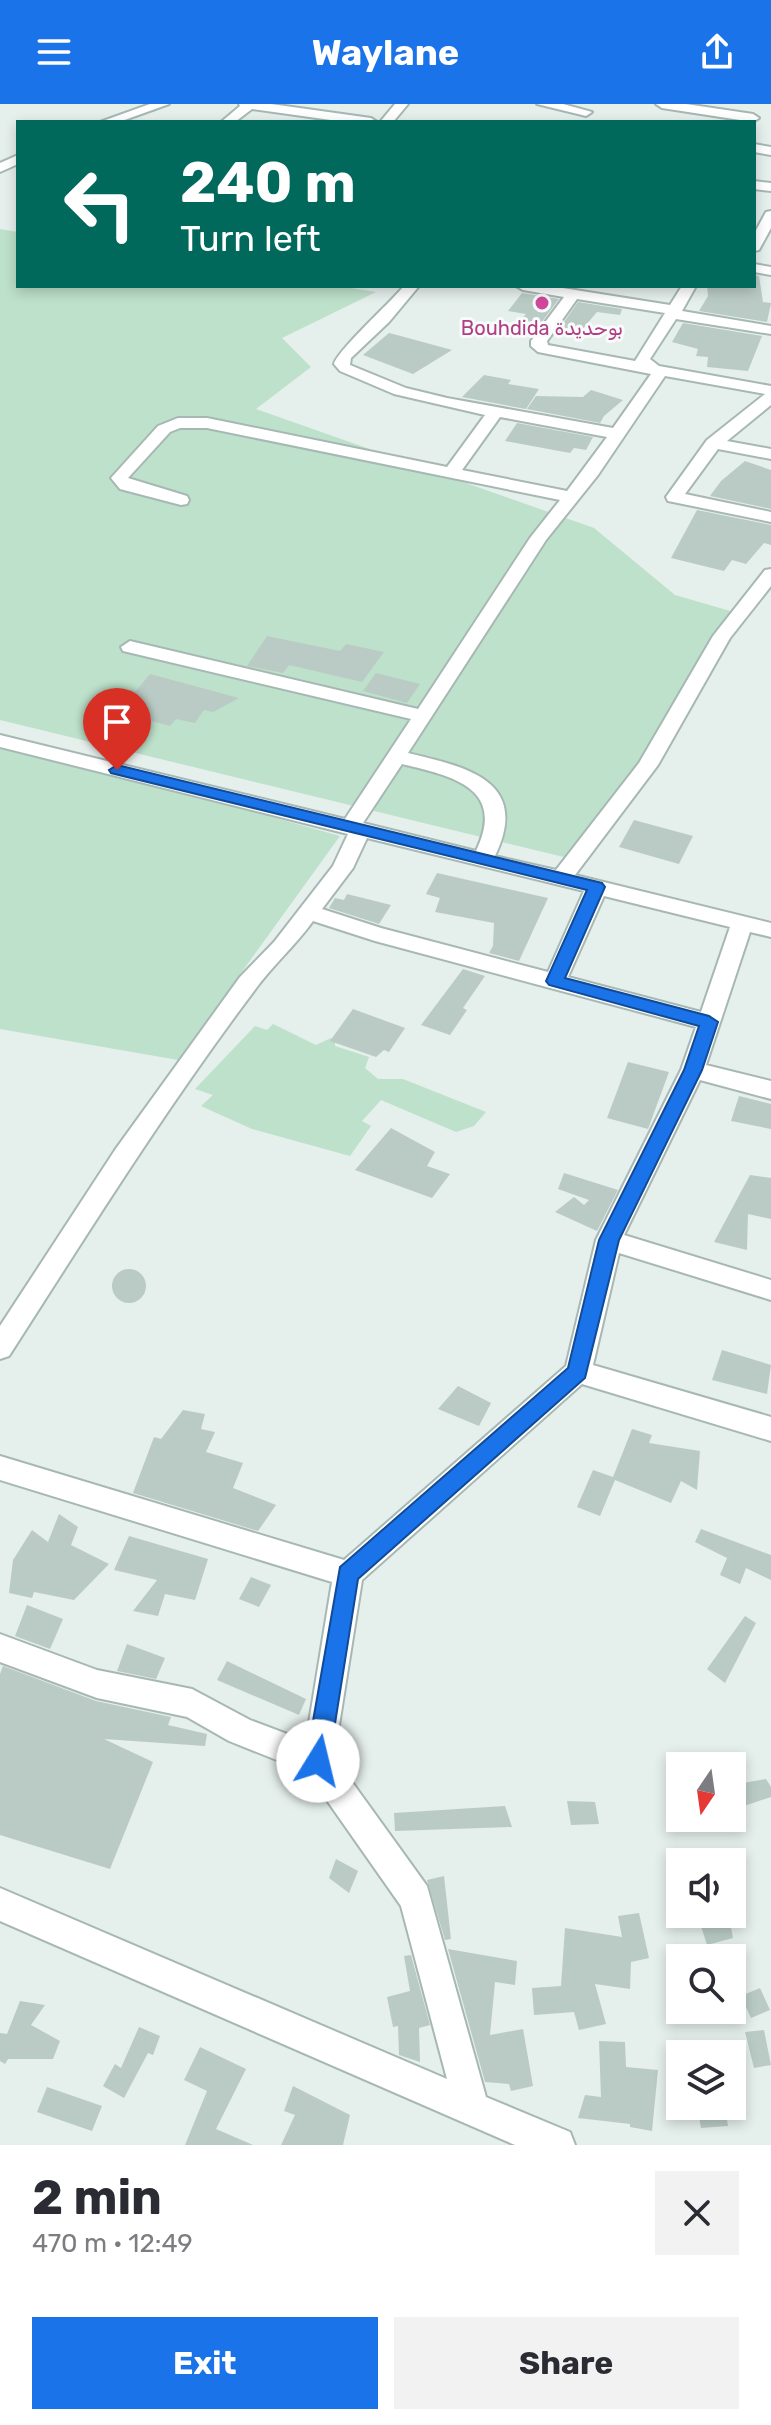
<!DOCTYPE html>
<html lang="en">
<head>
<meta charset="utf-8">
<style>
	:root { --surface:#fff; --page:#f2f2f3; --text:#2b2b33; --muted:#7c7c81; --accent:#1a73e8 }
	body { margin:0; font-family:Rubik,"Noto Sans Arabic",sans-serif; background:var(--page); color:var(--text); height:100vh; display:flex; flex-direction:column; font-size:30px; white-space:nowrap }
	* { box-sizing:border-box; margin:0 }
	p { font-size:26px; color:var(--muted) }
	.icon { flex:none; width:44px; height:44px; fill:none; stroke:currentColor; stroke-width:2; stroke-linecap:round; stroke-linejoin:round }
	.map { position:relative; height:2041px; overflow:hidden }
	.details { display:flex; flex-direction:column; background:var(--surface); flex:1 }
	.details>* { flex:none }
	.top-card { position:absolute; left:16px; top:16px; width:740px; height:168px; border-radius:0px; box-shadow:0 4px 12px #0003; background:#00695c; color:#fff; overflow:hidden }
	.needle { width:52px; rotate:193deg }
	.fabs { position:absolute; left:666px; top:1648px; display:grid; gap:16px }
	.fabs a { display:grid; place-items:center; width:80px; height:80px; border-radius:0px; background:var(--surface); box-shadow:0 4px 12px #0003; font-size:40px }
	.pin { position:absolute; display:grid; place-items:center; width:68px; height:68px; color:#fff; margin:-82px -34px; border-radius:50% 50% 50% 0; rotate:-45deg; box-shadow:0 0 8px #0007 }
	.pin .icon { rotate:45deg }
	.me { position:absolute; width:88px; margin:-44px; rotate:9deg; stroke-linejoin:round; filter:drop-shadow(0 0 6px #0008) }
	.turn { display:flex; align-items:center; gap:28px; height:168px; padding:0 32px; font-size:36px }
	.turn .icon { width:104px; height:104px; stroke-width:2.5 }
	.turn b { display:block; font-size:56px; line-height:68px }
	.round { display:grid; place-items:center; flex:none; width:84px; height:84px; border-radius:0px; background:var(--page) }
	.head { display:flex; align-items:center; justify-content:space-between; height:136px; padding:0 32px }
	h1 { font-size:48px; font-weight:700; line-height:60px }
	.primary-button { display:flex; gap:16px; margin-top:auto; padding:16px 32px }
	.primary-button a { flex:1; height:92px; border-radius:0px; background:var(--accent); color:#fff; font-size:32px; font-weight:700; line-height:92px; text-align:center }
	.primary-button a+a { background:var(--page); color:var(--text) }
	header { display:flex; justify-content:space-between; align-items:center; height:104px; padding:0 32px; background:var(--accent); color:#fff; font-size:36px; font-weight:700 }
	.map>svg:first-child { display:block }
	.green { fill:#bde1ca }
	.building { fill:#bacbc5 }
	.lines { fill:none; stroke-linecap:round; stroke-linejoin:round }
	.minor-casing { stroke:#a7b8b4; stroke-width:4 }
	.minor { fill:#fff; fill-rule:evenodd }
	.route { fill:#1a73e8; stroke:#114b97; stroke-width:2 }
	.hotel-dot { fill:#d1479c; stroke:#f7fbf9; stroke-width:3 }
	.labels { text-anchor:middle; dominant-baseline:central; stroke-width:6; stroke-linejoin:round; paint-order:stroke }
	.far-hotel-label { font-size:20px; fill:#b23c85; stroke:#f7fbf9 }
</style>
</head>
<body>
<header><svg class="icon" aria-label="menu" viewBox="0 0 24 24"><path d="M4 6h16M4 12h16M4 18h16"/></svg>Waylane<svg class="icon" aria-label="share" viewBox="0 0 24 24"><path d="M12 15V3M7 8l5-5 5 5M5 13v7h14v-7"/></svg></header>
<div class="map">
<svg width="771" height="2041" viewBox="0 0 771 2041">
	<rect width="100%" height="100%" fill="#e5efec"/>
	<path class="green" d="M0,125L18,128V182H339L376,188L282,234L311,263L256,305L594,424L675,491L744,511L572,755L0,616Z
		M0,637L340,732L178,956L0,925Z
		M273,920L316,941L331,934L335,936V942L369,953L365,964L378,975H403L486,1008L474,1022L456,1028L381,996L362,1017L371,1022L350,1052L252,1025L201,1002L213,991L195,985L255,922L267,926Z"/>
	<path class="building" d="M754,171L759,172L763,198L771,199L767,218L699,207L708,192L707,182H754Z
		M522,189L559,195L535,227L515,223L526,210L508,207Z
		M578,198L622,205L620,211L597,208L575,234L555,231Z
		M683,219L762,232L748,267L707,263L708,253L696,252L698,245L672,238Z
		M389,229L397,231L452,246L413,270L363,251Z
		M484,271L511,276L508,280L539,285L526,305L462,293Z
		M591,286L623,296L604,312L600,319L527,305L536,292L583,293Z
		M517,319L593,333L586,346L574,344L570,349L505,337Z
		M745,357L771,366V405L710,392L721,377Z
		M697,406L771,421V441L764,439L746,460L732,456L724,467L671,454Z
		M267,532L340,547L346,540L384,548L362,578L289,561L283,569L247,562Z
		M376,569L420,580L407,599L363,587Z
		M150,570L239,594L213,608L204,606L195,619L176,615L170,622L144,615L137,624L107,618L131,586L136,587Z
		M634,716L693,732L679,760L619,743Z
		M437,769L548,794L519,857L489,849L493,842L494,819L435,808L440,794L426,790Z
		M347,790L391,801L379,820L329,804L335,794L344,796Z
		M463,865L485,872L463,904L467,906L450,931L421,921Z
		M353,905L405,924L389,948L384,946L376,953L330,937Z
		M628,958L669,968L648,1025L607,1014Z
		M739,992L771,1000V1025L731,1017Z
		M391,1024L435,1048L427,1062L450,1070L432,1094L355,1066Z
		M564,1069L618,1086L597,1127L555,1108L574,1093L584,1101L589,1096L558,1085Z
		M750,1071L771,1074V1115L748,1110L747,1146L714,1138Z
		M112 1182a17 17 0 1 1 34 0a17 17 0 1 1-34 0Z
		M722,1246L771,1261L767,1290L712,1276Z
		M458,1282L491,1299L479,1322L438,1305Z
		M183,1306L205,1310L201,1325L215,1328L206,1348L243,1359L233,1384L276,1401L258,1427L133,1389L154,1333L161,1335Z
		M632,1325L652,1331L649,1339L700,1347L697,1386L681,1377L671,1399L615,1376L600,1412L577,1403L593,1366L613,1373Z
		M59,1410L78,1423L71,1441L109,1460L74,1496L34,1488L32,1494L9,1489L13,1456L32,1426L48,1438Z
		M701,1425L771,1451V1476L746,1464L740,1480L720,1471L727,1454L695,1438Z
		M129,1432L208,1455L195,1496L165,1490L158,1512L133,1507L157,1476L114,1466Z
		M251,1473L271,1481L259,1503L239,1495Z
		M27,1501L63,1515L50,1545L15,1532Z
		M745,1512L756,1519L725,1579L707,1565Z
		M127,1540L165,1554L156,1575L117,1567Z
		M227,1557L306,1595L299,1611L217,1576Z
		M3,1562L96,1597L171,1613L168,1621L207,1630L205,1642L104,1635L153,1658L110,1765L0,1731V1570Z
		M766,1675L771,1683V1693L732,1706V1681Z
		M567,1697L595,1698L599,1720L571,1721Z
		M505,1702L512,1723L395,1727L394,1709Z
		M336,1755L358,1767L349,1789L329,1774Z
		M444,1772L451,1835L445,1836L427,1776Z
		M639,1809L649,1854L631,1858L630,1885L595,1880L606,1920L579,1926L574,1908L534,1911L532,1884L561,1882L565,1824L622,1833L618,1812Z
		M729,1813L733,1834L707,1841L700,1819Z
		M448,1845L517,1857L515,1881L495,1878L490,1931L523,1925L533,1982L511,1987L509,1980L485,1978Z
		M411,1851L430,1921L419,1924L420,1958L399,1951L398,1922L393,1923L387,1893L410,1887L404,1852Z
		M760,1884L770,1906L751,1914L741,1892Z
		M20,1897L45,1901L31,1921L60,1937L53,1955H8L5,1960L0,1957V1929L7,1930Z
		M139,1923L160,1932L153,1951L148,1949L124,1994L103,1982L115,1960L121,1964Z
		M764,1926L771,1961L754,1964L745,1928Z
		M599,1937L625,1938L626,1963L658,1966L652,2027L630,2023V2020L578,2014L585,1991L601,1993Z
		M200,1943L246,1965L216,2025L253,2041H185L207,1987L184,1976Z
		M293,1982L350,2011L343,2041H281L295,2011L284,2007Z
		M47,1983L102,2002L92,2027L37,2008Z
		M697,2002H725L728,2022L701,2024Z"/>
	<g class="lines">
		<g class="minor-casing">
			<path id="minor" d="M150,0H169L119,18H100Z
				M239,0H271L371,14L377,18H345L252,5L235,18H221L240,2Z
				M395,0H408L393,18H380Z
				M537,0H563L592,8L586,12Z
				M656,0H686L753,10L759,14L753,18L662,4Z
				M754,40L771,43V51L754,48Z
				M18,51V60L0,68V59Z
				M754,77L771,79V87L754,85Z
				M771,107V124L759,146L754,147V130L766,108Z
				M754,160L771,163V171L754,168Z
				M404,182H419L389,218L351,254L350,261L406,284L447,294L613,324L651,270L538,248L531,242V237L564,193L523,186L516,182H550L670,201L682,182H696L682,207L771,222V230L676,215L650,255L659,262L771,282V301L727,337L771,345V355L718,345L685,390L771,408V418L668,397L666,393L707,336L765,290L665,272L598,371L546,436L408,649C467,663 531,677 495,752L556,766L639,659L713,532L765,466L771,465V482L730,534L658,661L575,771L771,819V833L750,828L706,961L771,977V995L700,976L624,1131L771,1176V1196L619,1149L593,1261L771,1313V1337L582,1280L362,1476L334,1653L427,1782L486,1993L570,2028L575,2041H515L0,1817V1784L447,1975L401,1802L307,1668L229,1637L187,1613L97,1594L0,1558V1530L97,1566L192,1585L250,1616L306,1637L332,1478L0,1376V1352L344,1456L566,1262L596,1136L681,966L696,923L375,837L313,817C295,842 272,862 254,887C166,1004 88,1129 9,1252L0,1255V1222L115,1046L240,873L274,838L333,762L348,730L0,643V631L345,715L411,615L123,547L121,543L130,537L418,605L530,434L560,396L207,324H180L170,328L128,374L187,392L189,396L187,400L181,401L120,385L111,374L158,322L178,314H207L447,363L485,311L394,290L340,267L334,260C338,246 391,198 404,182ZM577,195L665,209L635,257L548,241L547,237ZM500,313L607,333L567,387L462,366ZM402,660C451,672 507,683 476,747L363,719ZM367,734L584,787L548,868L381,824L322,805L353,764ZM604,792L730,823L701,908L568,873Z"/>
		</g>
		<use href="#minor" class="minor"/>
	</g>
	<path class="route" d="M117,661L602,779L605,783L565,874L709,912L718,918L702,966L619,1136L585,1274L358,1475L329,1657L326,1665L318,1668L309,1665L306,1657L340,1463L568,1264L599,1136L684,966L699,922L549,881L546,877L587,786L111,669L109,666Z"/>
	<circle class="hotel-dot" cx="542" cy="199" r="8"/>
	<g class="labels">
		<g class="far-hotel-label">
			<text x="542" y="224">Bouhdida بوحديدة</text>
		</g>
	</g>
</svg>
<div class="fabs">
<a><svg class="needle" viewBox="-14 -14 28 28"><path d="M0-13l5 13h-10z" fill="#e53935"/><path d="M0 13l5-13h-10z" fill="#7c7c81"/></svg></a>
<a><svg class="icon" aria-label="sound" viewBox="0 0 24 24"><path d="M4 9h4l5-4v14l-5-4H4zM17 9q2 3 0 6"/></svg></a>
<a><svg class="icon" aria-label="search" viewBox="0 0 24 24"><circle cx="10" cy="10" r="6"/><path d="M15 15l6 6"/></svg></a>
<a><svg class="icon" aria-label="layers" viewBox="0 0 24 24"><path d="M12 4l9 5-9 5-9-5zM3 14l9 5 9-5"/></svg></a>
</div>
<div class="pin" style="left:117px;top:666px;background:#d93025"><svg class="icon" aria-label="arrive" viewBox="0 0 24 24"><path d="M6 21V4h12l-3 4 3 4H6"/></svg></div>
<svg class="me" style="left:318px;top:1657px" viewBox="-20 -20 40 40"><circle r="19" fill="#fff"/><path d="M0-13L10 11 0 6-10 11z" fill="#1a73e8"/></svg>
<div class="top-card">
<div class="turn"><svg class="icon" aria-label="left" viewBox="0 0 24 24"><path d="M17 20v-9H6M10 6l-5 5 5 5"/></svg><div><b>240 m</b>Turn left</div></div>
</div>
</div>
<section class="details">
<div class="head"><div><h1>2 min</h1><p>470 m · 12:49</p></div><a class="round"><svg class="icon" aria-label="close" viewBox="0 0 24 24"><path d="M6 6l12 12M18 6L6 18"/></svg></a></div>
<div class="primary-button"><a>Exit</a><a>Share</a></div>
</section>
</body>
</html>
